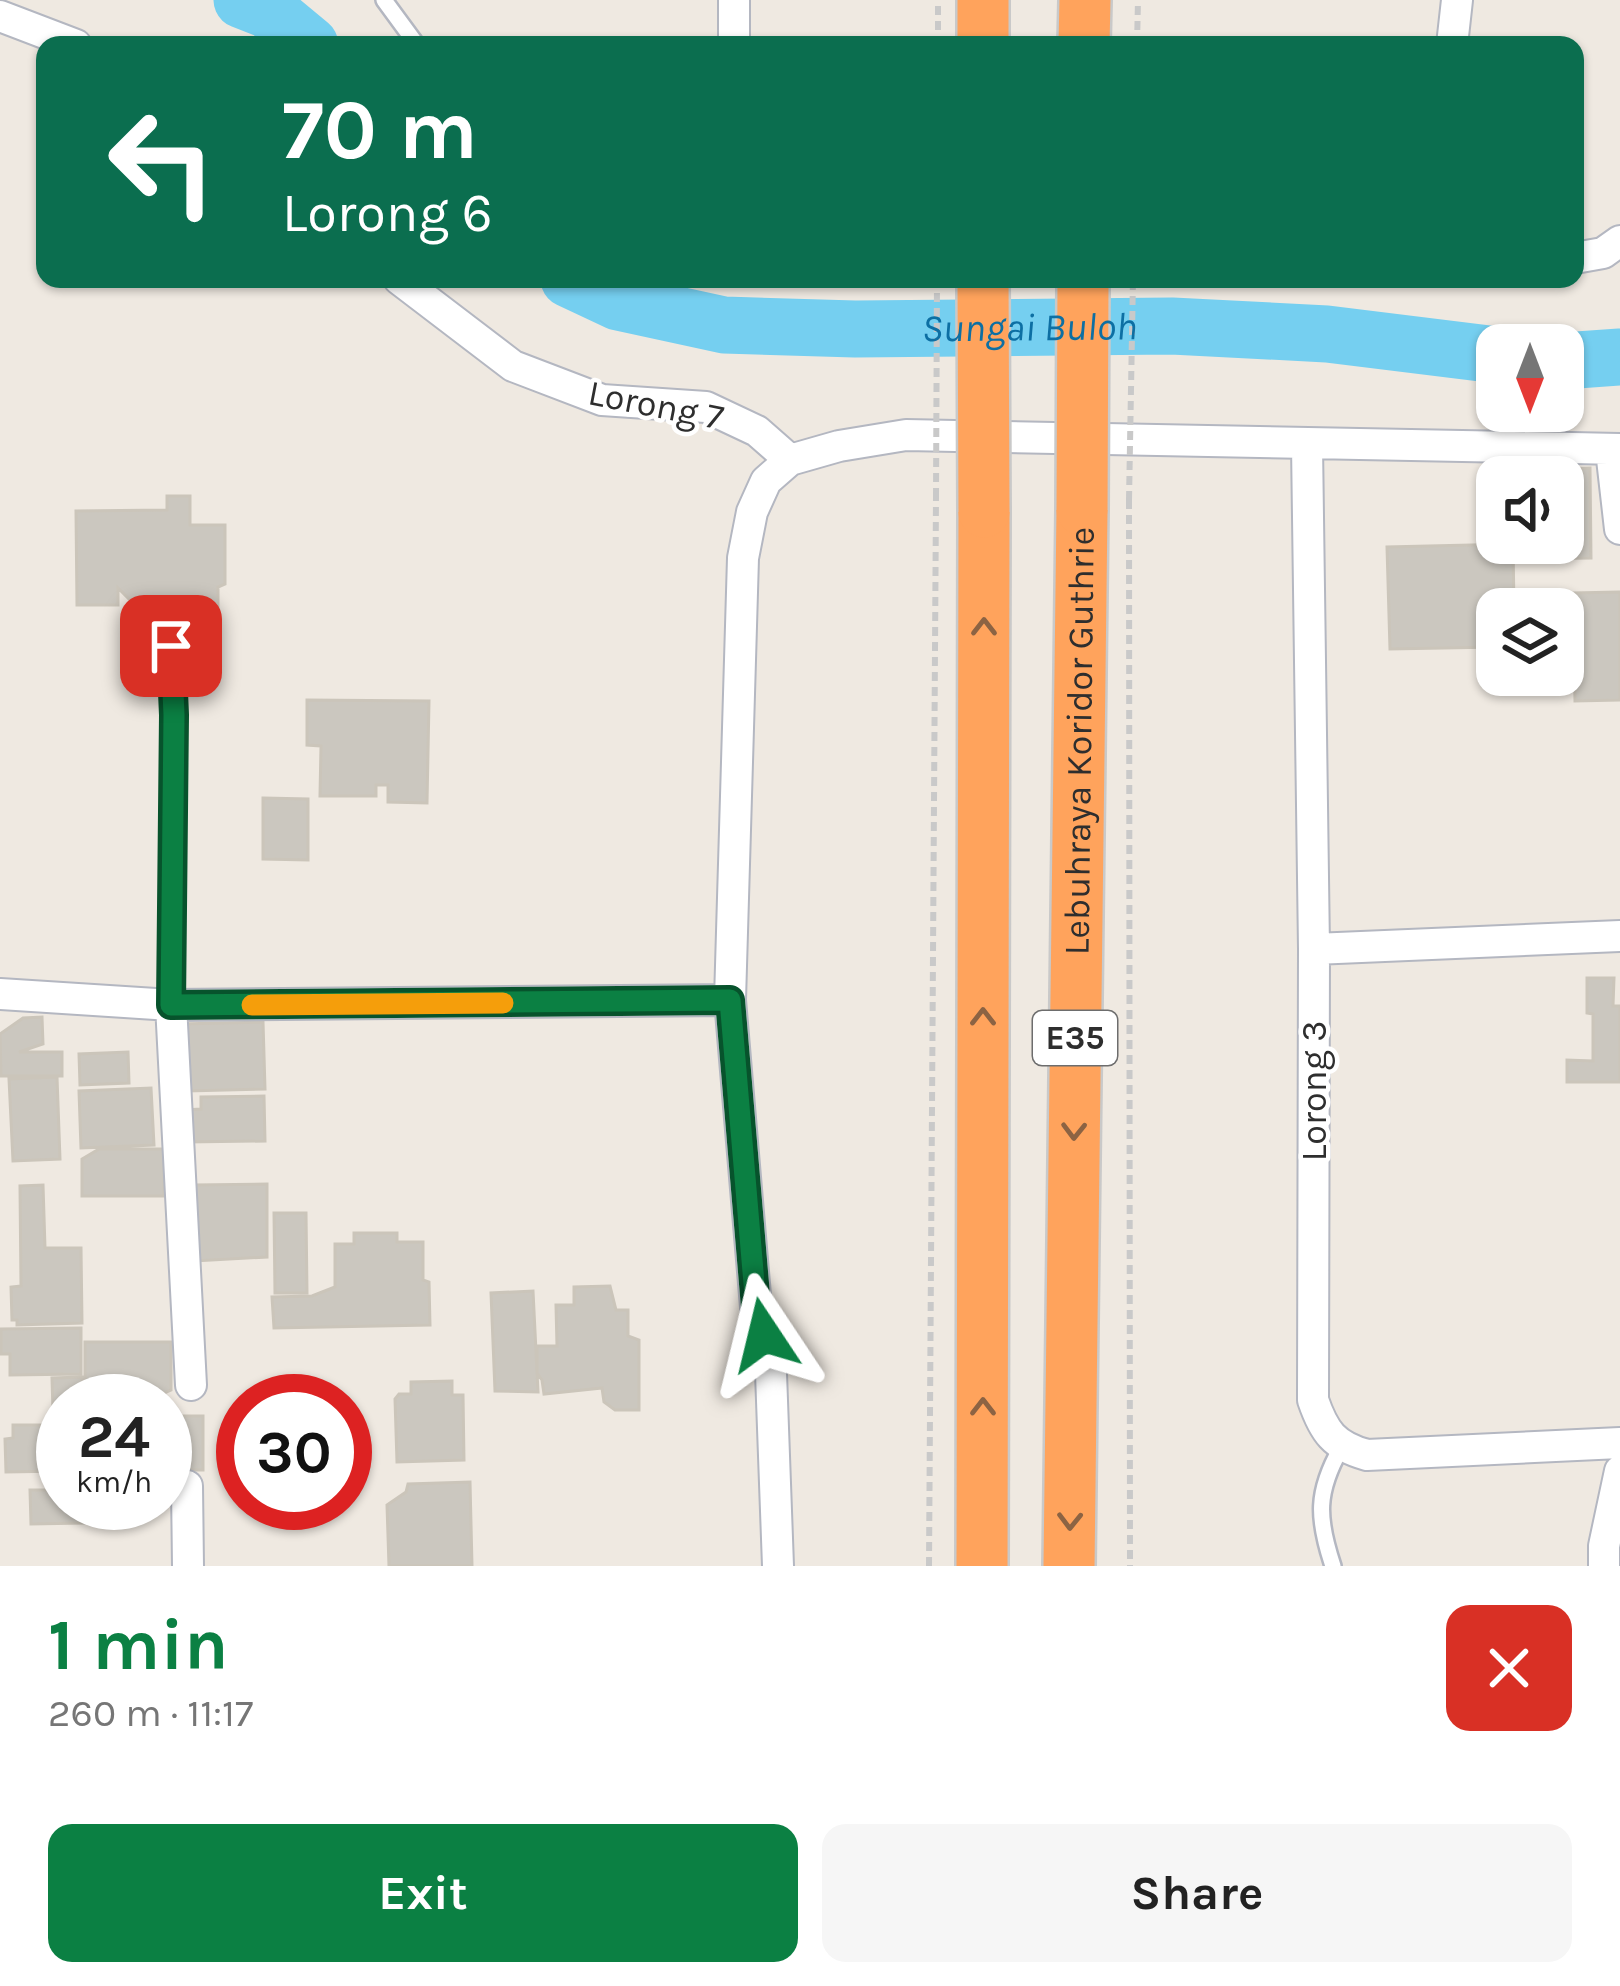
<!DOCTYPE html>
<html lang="en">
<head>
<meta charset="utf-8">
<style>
	:root { --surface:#fff; --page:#f6f6f6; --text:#222; --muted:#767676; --accent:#0b8043 }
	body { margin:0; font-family:Karla,sans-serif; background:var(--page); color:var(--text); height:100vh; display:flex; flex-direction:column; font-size:45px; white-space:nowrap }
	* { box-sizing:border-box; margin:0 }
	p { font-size:39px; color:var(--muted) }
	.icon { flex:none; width:66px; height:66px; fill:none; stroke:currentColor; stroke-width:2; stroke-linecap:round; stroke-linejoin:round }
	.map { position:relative; height:1566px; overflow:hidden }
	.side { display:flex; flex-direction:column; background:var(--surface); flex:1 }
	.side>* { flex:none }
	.guide { position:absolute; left:36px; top:36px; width:1548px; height:252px; border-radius:24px; box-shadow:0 3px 9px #0004; background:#0b6e4f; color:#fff; overflow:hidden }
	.needle { width:78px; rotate:180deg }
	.tools { position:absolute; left:1476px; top:324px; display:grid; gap:24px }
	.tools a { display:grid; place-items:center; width:108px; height:108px; border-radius:24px; background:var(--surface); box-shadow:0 3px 9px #0004; font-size:60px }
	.speed { position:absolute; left:36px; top:1374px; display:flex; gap:24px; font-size:60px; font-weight:700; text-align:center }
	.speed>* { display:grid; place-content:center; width:156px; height:156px; border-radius:50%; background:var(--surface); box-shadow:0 3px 9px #0004; line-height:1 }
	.speed small { font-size:30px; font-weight:400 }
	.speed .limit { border:18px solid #d22; background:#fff; color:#111 }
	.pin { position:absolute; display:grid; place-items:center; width:102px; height:102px; color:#fff; margin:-51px; border-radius:24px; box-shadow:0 6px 18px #0006 }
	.me { position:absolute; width:132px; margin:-66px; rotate:350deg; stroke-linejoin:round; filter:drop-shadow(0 0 9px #0008) }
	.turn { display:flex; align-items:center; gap:42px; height:252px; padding:0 48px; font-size:54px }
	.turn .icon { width:156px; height:156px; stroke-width:2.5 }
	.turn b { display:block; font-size:84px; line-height:102px }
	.round { display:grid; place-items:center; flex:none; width:126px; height:126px; border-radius:24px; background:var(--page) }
	.headline { display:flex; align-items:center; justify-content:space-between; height:204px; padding:0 48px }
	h1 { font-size:72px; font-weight:700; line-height:90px; color:var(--accent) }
	.primary-button { display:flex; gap:24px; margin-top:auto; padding:24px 48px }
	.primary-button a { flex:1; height:138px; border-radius:24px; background:var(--accent); color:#fff; font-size:48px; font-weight:700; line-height:138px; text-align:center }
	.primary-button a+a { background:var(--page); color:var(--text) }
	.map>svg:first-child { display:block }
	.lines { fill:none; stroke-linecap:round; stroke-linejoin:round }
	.river { stroke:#75cff0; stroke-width:57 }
	.building { fill:#cbc7bf; stroke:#cbc5ba; stroke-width:3 }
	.service-casing { stroke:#b4b7c1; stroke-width:20 }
	.minor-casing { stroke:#b4b7c1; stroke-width:34 }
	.motorway-casing { stroke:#c9c9c9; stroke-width:56 }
	.path { stroke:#c9c9c9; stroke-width:6; stroke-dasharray:9 6; stroke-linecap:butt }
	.service { stroke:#fff; stroke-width:15 }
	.minor { stroke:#fff; stroke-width:30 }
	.motorway { stroke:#ffa35c; stroke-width:51 }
	.motorway-bridge-casing { stroke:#c9c9c9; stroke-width:56; stroke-linecap:butt }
	.path-bridge { stroke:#c9c9c9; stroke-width:6; stroke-dasharray:9 6; stroke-linecap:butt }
	.motorway-bridge { stroke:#ffa35c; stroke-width:51 }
	.oneway { stroke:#8c6343 }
	.route-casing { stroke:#07532c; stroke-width:30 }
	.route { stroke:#0b8043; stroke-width:21 }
	.slow { stroke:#f59e0b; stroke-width:21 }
	.labels { text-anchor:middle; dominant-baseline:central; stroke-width:9; stroke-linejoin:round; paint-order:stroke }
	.shield { fill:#fff; stroke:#6d6d6d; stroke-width:3 }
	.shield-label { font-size:33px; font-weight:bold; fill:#2e2e2e }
	.street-label { font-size:36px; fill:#2e2e2e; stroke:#fff }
	.water-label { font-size:39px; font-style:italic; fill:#0d6fa3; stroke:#fff }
</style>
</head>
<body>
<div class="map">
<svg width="1620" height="1566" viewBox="0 0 1620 1566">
	<rect width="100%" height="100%" fill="#efe9e1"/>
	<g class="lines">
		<g class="river">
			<path d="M242,0L268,10L310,45"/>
			<path id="s1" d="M569,279L618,302L724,325L855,329L1172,326L1327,334L1497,355"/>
			<path d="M1563,361L1620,357"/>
		</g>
	</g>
	<path class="building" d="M1590,468L1591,558L1523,559V543H1563V477H1521V470Z
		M167,496H190V525H225V584L218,587V621L182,622L176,604L130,600L118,588V605H77L76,511L167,510Z
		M1513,544L1514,609H1497V647L1390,649L1387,547Z
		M1620,592V700L1575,701L1573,593Z
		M307,700L429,701L427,803L388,802V785H376V796H320L321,746L307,745Z
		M263,798L308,799V860L263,859Z
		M1587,978H1614L1613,1006H1620V1082H1567V1060L1593,1061V1014L1587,1013Z
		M42,1017L43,1044L19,1052H62V1076H1L0,1034L23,1018Z
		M263,1022L265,1089L187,1091L179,1024Z
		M128,1052L129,1083L80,1085L79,1054Z
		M57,1077L60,1159L13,1161L9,1079Z
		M151,1088L154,1145L81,1148L79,1091Z
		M264,1096L265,1141L187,1142L186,1110L201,1109V1097Z
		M99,1149H164V1196H82V1159Z
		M267,1184V1257L195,1261V1185Z
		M43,1185L45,1248H81L82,1323L17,1325V1320H12L11,1287L21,1286L20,1186Z
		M274,1213H306L307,1293H275Z
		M354,1233H397V1242H423V1280L429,1282L430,1325L274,1328L272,1297L312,1296L335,1287V1244H354Z
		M610,1286L616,1310H628V1336L639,1340V1410H615L604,1402L602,1388L544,1394L542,1380L537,1373V1346H557L556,1305H574V1287Z
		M533,1291L538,1392L495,1391L491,1293Z
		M81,1328V1374L10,1375V1354H1V1329Z
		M85,1342H171V1390L164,1393V1401H85Z
		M82,1377L83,1401H63V1411H53L52,1378Z
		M452,1381V1395H463L464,1460L397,1462L395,1399L399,1394H411V1382Z
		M277,1386H324L325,1401H277Z
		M165,1416H203V1470H165Z
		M63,1417V1471L6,1472L5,1439L13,1438V1425H51L54,1418Z
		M470,1482L472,1566H389L387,1505L406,1492L408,1484Z
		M30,1490H63V1503H84V1523L31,1524Z"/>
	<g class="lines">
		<g class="service-casing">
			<path id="service" d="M384,0L417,45
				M171,646L174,715L171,1005
				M1333,1566C1317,1518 1316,1492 1341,1448"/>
		</g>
		<g class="minor-casing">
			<path id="minor" d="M734,0V45
				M0,16L76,45
				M1452,45L1457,0
				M1575,258L1603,253L1620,241
				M399,279L513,366L602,400L706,407L757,431L790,460
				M1307,445L1314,949L1313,1400C1324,1432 1334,1446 1367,1455L1620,1443
				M1611,450L1620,529
				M1314,949L1620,936
				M0,994L171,1005L730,1000
				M171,1005L191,1385
				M187,1486L188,1566
				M778,1566L771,1373L756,1307L730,1000L743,558L752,512L766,481L790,460L839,446L906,435L1620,449
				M1604,1566V1546L1620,1471"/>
		</g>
		<g class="motorway-casing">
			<g id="motorway">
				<path d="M983,45V0"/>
				<path d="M1084,45L1085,0"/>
				<path d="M982,1566L984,512"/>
				<path id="s2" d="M1069,1566L1082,510"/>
			</g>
		</g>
		<path class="path" d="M938,45V0
			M1137,45L1138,0
			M1129,500L1130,1566
			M929,1566L936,497"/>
		<use href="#service" class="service"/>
		<use href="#minor" class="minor"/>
		<use href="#motorway" class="motorway"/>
		<g class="motorway-bridge-casing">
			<path id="motorway-bridge" d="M983,279L984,512
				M1082,510L1083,279"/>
		</g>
		<path class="path-bridge" d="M936,497L937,279
			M1129,500L1133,279"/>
		<use href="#motorway-bridge" class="motorway-bridge"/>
	</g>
	<defs><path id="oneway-chevron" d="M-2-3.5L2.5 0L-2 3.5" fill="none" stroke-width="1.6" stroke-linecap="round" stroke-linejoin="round" transform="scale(3)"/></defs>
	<g class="oneway">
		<use href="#oneway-chevron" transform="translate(984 627) rotate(-90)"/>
		<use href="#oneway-chevron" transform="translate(983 1017) rotate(-90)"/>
		<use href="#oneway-chevron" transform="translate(1074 1131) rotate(91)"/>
		<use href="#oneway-chevron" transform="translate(983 1407) rotate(-90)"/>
		<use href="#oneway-chevron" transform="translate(1070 1521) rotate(91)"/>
	</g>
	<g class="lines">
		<g class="route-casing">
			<path id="route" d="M171,646L174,715L171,1005L730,1000L756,1307L764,1335"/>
		</g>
		<use href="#route" class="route"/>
		<path class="slow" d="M252,1005L503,1003"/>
	</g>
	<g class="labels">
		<rect class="shield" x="1033" y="1011" width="84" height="54" rx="9"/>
		<g class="shield-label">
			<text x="1075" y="1038">E35</text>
		</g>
		<g class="street-label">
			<text transform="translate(656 405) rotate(11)">Lorong 7</text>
			<text stroke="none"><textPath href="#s2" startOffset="825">Lebuhraya Koridor Guthrie</textPath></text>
			<text transform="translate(1314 1091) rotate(-90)">Lorong 3</text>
		</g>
		<g class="water-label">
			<text stroke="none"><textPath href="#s1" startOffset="468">Sungai Buloh</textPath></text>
		</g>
	</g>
</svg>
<div class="tools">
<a><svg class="needle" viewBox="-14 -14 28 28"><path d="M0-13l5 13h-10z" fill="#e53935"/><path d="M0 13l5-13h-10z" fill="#767676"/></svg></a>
<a><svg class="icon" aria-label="sound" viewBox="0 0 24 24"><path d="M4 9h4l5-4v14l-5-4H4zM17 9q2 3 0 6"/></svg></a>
<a><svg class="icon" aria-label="layers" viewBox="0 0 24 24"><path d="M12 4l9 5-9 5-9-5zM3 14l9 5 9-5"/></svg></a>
</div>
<div class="speed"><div>24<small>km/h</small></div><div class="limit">30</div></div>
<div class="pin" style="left:171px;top:646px;background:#d93025"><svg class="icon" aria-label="arrive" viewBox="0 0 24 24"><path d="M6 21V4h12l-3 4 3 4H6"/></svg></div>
<svg class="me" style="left:764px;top:1335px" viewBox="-20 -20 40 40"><path d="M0-17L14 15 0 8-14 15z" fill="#0b8043" stroke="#fff" stroke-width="4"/></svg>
<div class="guide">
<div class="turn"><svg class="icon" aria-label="left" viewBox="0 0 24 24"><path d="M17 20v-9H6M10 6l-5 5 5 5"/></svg><div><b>70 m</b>Lorong 6</div></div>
</div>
</div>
<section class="side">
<div class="headline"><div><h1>1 min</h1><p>260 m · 11:17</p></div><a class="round" style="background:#d93025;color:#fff"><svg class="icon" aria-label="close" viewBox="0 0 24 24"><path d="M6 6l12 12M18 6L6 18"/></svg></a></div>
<div class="primary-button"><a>Exit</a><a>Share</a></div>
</section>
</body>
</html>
